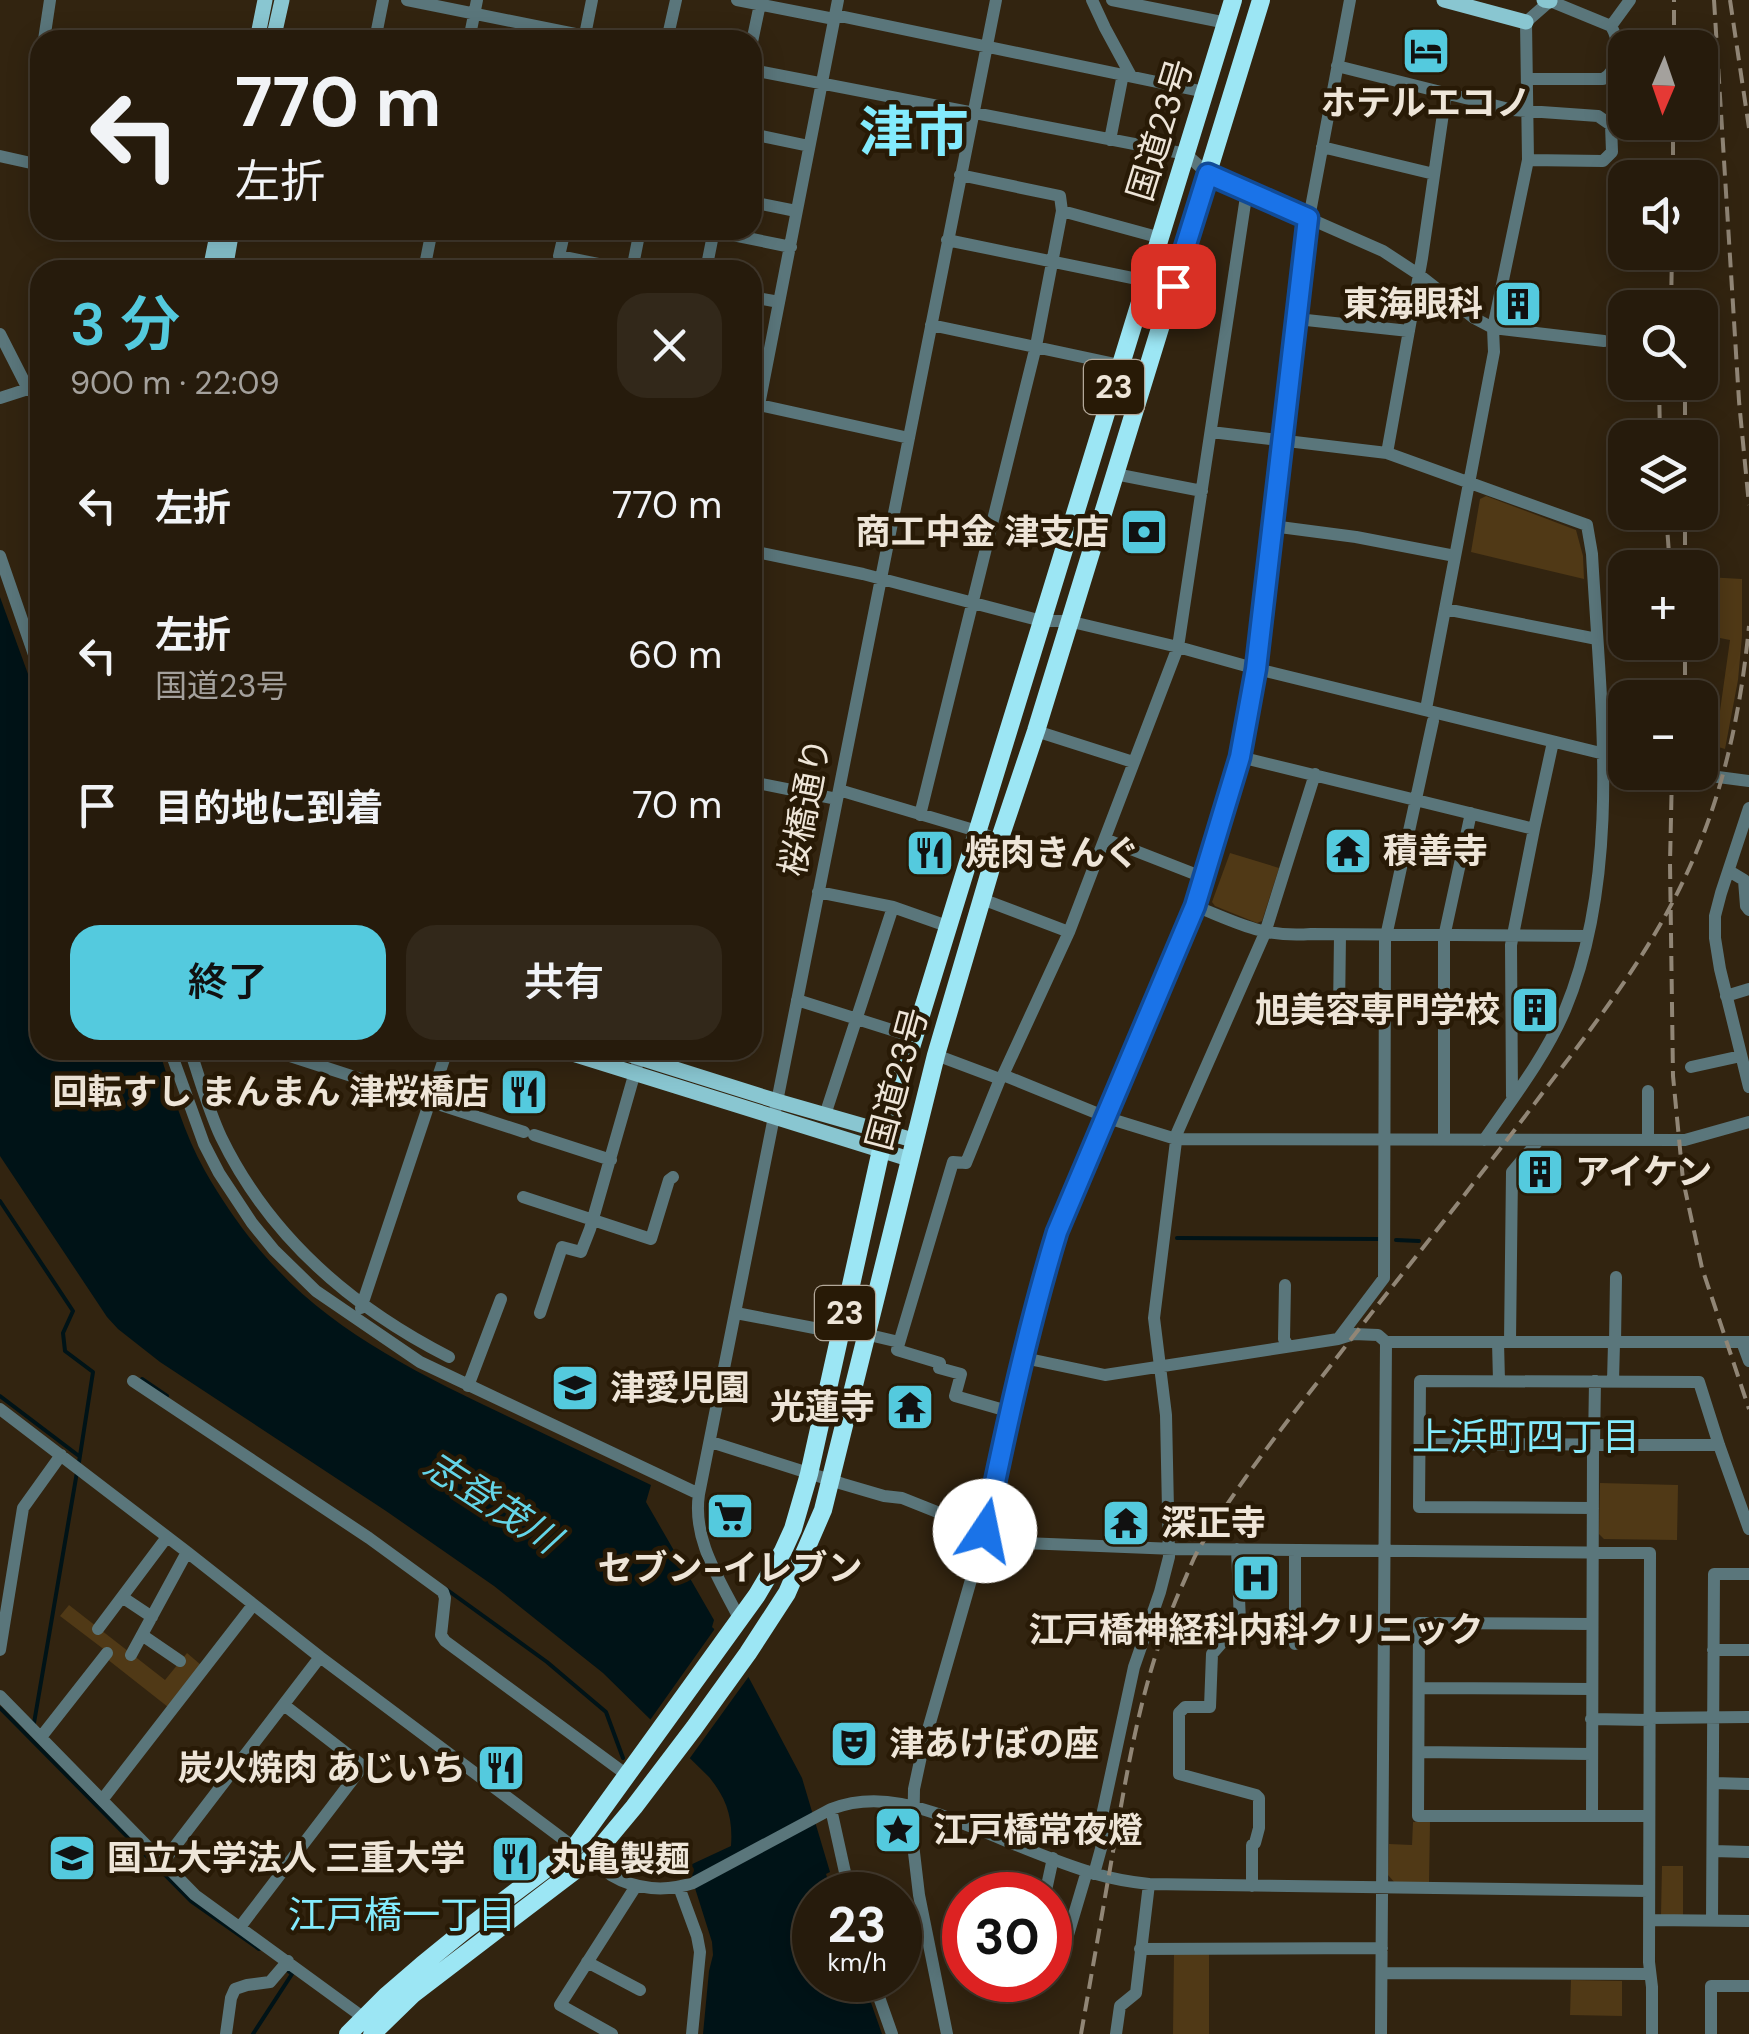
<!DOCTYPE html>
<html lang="ja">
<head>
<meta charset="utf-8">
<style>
	:root { --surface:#261b0c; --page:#32281a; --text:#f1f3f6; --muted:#a4a19d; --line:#42392d; --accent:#54cade }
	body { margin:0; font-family:"DM Sans","Noto Sans JP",sans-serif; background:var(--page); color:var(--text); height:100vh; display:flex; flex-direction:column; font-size:38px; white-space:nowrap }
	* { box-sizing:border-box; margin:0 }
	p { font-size:32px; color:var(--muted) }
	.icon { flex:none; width:55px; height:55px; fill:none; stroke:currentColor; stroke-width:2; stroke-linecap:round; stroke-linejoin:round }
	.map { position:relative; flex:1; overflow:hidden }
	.details { position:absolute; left:30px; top:260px; width:732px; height:800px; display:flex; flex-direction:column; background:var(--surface); border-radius:30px; box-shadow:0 5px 25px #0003,0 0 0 2px var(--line) }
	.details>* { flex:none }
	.guide { position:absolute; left:30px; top:30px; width:732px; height:210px; border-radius:30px; box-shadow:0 5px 25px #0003,0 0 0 2px var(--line); background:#261b0c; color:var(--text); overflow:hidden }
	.needle { width:65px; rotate:182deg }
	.fabs { position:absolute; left:1608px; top:30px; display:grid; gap:20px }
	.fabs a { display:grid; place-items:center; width:110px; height:110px; border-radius:20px; background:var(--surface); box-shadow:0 5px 25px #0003,0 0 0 2px var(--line); font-size:50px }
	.speed { position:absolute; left:792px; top:1872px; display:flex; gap:20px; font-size:50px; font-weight:700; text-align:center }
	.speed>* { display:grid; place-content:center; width:130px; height:130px; border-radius:50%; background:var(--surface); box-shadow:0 5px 25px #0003,0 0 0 2px var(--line); line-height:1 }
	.speed small { font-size:25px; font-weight:400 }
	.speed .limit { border:15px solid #d22; background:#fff; color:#111 }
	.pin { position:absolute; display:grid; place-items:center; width:85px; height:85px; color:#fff; margin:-42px; border-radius:20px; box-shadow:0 5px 15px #0006 }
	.me { position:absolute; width:110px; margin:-55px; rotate:11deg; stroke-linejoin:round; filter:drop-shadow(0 0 8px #0008) }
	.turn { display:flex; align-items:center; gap:35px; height:210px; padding:0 40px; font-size:45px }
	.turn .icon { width:130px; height:130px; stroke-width:2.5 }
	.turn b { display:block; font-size:70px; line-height:85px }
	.round { display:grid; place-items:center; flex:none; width:105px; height:105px; border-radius:30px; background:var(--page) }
	.summary { display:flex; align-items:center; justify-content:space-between; height:170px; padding:0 40px }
	h1 { font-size:60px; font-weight:600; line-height:75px; color:var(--accent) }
	.button { display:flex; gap:20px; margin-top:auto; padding:20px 40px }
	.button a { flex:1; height:115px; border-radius:30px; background:var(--accent); color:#111; font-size:40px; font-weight:600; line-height:115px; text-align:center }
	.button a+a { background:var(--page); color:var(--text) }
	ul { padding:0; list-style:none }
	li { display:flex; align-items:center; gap:30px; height:150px; padding:0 40px }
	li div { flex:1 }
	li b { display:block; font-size:38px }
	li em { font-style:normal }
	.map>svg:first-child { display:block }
	.green { fill:#503916 }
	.water { fill:#001317 }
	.pier { fill:#322410 }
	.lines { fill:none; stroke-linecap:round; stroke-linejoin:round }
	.stream { stroke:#001317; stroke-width:4 }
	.minor { stroke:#5a767b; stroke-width:12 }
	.major { stroke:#89c6d1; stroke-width:15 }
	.highway { stroke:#9ce6f4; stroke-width:18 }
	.rail { stroke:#918676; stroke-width:4; stroke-dasharray:15 8; stroke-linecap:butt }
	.route-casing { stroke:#114b97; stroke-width:25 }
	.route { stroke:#1a73e8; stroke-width:18 }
	.labels { text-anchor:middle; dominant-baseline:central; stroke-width:9; stroke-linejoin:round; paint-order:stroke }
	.shield { fill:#281a06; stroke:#b3a899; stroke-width:2.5 }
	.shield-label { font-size:32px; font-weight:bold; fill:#eee5d8 }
	.poi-label { font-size:35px; font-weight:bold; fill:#eee5d8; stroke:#281a06; text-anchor:start }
	.street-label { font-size:35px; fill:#eee5d8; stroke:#281a06 }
	.neighbourhood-label { font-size:38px; fill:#83ebfd; stroke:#281a06 }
	.water-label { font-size:38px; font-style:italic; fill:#64d5e8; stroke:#281a06 }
	.town-label { font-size:55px; font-weight:bold; fill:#83ebfd; stroke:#281a06 }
</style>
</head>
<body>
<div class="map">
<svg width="1749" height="2034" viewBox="0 0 1749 2034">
	<rect width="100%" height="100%" fill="#322410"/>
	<path class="green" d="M1486,496L1576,530L1583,556L1584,579L1471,552L1480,499Z
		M1706,577L1742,579V636L1738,680L1725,749L1715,746L1730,640L1705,635Z
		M1230,853L1279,868L1262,921L1257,923L1215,906L1212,902Z
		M1600,1483L1678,1485L1677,1540L1604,1539L1599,1534Z
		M69,1605L165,1680L187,1653L201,1665L168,1707L107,1659L110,1654L60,1616Z
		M1413,1822H1430L1429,1883H1395L1388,1875L1389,1844L1412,1845Z
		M1662,1866H1683V1917L1661,1915Z
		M1209,1952V2034H1173L1174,1953Z
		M1571,1980L1622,1981V2016L1570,2015Z"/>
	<path class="water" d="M0,597L40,707V1050H159C172,1091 184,1134 205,1171C225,1206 249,1240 277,1269C338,1335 427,1378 507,1416C555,1439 603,1462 651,1485L646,1502L714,1620L712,1627L732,1646L802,1778L830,1872L826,1874L829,1884L836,1883L839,1895H815V1980H863L882,2034H703L709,1971L713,1955L712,1942L688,1866L731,1846C733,1818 727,1799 709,1777L603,1673L494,1586L386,1511L160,1362L118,1329L107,1317L0,1156Z"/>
	<path class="pier" d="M717,1615V1626L736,1643L752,1672L687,1762L648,1723L714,1630Z"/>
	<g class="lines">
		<path class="stream" d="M0,1201L73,1311L63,1333L65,1351L93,1372L79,1462
			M1177,1238L1380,1239
			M1396,1240L1419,1241
			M142,1379L167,1396
			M0,1396L79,1456
			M446,1589L547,1662L606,1712L623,1758
			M0,1708L191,1901L259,1949
			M34,1723L77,1472
			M253,2034L292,1974L287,1970"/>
		<path class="minor" d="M407,0L605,40
			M737,0L834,19
			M1092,0L1105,28L1131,76
			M1112,0L1227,23
			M835,15L1205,92
			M1611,26L1630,0
			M44,40L50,0
			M375,40L383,0
			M469,40L477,0
			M584,40L592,0
			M667,40L676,0
			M752,42L760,4
			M1337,66L1513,110L1598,116L1611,125L1612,152L1603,161L1528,160
			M752,70L1186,154L1208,174L1383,251L1418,274L1474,318L1493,328L1604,341
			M38,74L40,62
			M752,134L809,146
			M1110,140L1123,74
			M1322,147L1434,174
			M0,156L40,165
			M752,202L796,211
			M1062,211L1161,238
			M565,230L559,256L628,270
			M708,230L791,247
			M947,240L1147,281
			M424,270L432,230
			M632,270L640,230
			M706,270L714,230
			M752,297L779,302
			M1297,319L1409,331
			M931,325L1120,365
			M0,334L28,389
			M0,398L28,389L40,392
			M759,405L909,438
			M752,412L756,411L759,405L838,0
			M1211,432L1387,453L1587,525L1592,554C1600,701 1623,871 1565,1010C1545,1057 1513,1098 1484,1140
			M1387,453L1422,258L1446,93
			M1115,474L1202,491
			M1272,526L1356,537L1455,556
			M752,551L863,574L1042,621H1068L1178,647L1257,669L1625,759
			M0,556L40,672
			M1445,609L1597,639
			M1426,709L1494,352L1493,328L1528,160L1526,22L1550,1L1611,26C1621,43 1620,69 1603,79H1527
			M1036,731L1133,762
			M1240,757L1534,829L1553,742
			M1680,772L1749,781
			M752,782L837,799
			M839,790L977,831L999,841
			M1749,808L1721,893L1715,916V938L1720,969L1749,1087
			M920,815L1036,346L1062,211L1060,196L960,175
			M1105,839L1205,878
			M1729,871L1744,880L1746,906L1749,910
			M818,892L893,907L947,926
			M982,899L1069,932
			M1195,906C1238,923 1263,938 1311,934L1587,936
			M1726,996L1749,989
			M797,1000L914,1037
			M1339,1012L1340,935
			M170,1050L204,1144L219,1173L252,1223L274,1250L316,1291L420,1362L699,1494
			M190,1050C200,1079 208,1109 221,1137C269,1236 351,1307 449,1357
			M289,1050L290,1056L524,1132
			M936,1055L1000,1079L1003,1075L1111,1119L1176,1139L1685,1140L1749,1122
			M1691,1067L1741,1056
			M1003,1075L1069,932L1178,647L1247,190
			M1000,1079L966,1163L953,1162L897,1350L940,1363L939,1368L961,1374L955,1396L1011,1412
			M1512,1096L1511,945L1534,829
			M825,1115L893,907
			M534,1135L611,1160
			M1444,1139V937L1471,813
			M1648,1140V1091
			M523,1197L651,1239L669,1180L673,1177
			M1285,1285L1284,1339L1288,1346
			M361,1308L447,1050
			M540,1313L562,1247L581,1252L590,1229L637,1065
			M736,1313L840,1333
			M865,1334L899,1342
			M1338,1339L1384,1278L1385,941L1433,721
			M1498,1342L1499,1381
			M1510,1342L1512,1172L1539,1140
			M1742,1342L1749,1361
			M1615,1343L1616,1277
			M1024,1358L1105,1375L1338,1339L1354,1334L1378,1335L1386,1342H1749
			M133,1381L369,1538L443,1592L445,1598L441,1635L445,1641L627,1775
			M1613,1381L1614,1343
			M468,1386L501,1299
			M0,1409L187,1552L320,1657L611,1875C636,1890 666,1892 693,1883L831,1809C880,1790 926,1809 972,1827C1013,1843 1054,1862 1096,1874C1113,1879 1131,1882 1149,1884L1649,1891
			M711,1442L843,1484L884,1496L902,1498L985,1531L1024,1543L1175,1549L1650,1553L1649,1962L1652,1987V2034
			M1420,1444L1719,1445
			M1594,1445L1595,1381
			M1593,1508L1419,1507L1420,1381L1699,1382L1719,1445L1749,1529
			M1237,1549L1240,1622L1212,1654L1210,1707H1185L1179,1713V1774L1256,1795L1259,1798V1828L1255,1843L1252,1845V1886
			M122,1597L152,1617
			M740,1620C720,1580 692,1540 699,1494L996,0
			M1592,1624L1419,1623L1418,1816H1649
			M98,1629L167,1537
			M142,1635L180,1661
			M1295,1644V1550
			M0,1650L23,1508L61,1455
			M1713,1650H1749
			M131,1655L187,1552
			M1419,1688L1591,1689
			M0,1696L195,1895L364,2018
			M1649,1718L1749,1717
			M1591,1719L1649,1720
			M41,1737L107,1653
			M1419,1752L1592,1754
			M1714,1783L1749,1784
			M102,1800L253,1605
			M831,1809L850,1895
			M1592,1816L1593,1445
			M1713,1851L1749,1852
			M163,1862L320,1657
			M1094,1874L1102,1845L1103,1811L1134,1667L1160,1592L1169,1557L1166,1415L1154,1318L1177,1133L1265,933L1315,774
			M679,1887L697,1936L700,1952L692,2034
			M1045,1895L1053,1858
			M1649,1920L1749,1921
			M1712,1921L1714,1574H1749
			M240,1927L363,1766L284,1705
			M1140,1949L1382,1948
			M1050,1953L1062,1955L1087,1871
			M587,1962L640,1990
			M1382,1973L1650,1974
			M873,1980L892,2034
			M226,2034L231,1998L235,1989L247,1985L270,1982L288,1961
			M612,2034L560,2005L636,1886
			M947,2034L919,1895L913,1844L914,1789L923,1747L985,1531L1011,1412L1045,1272L1057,1232L1195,906L1240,757L1257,669L1309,218L1350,0
			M1116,2034L1120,2006L1136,1993L1149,1884
			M1381,2034L1386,1342
			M1711,2034V1986H1749"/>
		<path class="major" d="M1444,0L1526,22
			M1544,0L1550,1
			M257,40L265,0
			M273,40L282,0
			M210,270L218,230
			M225,270L232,230
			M560,1050L909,1159
			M615,1050L777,1101L913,1140"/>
		<path class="highway" d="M348,2034L386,1996L422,1965L465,1930L575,1847L757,1595L783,1551L793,1529L809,1474L885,1132L1233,0
			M372,2034L413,1994L590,1859L599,1849L634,1807L694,1728L748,1653L787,1593L823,1510L936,1055L999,841L1036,731L1261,0"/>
		<path class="rail" d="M1714,0L1739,401L1749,505
			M1730,0L1749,128
			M1674,48V0
			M1673,178V122
			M1671,308L1672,252
			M1659,382L1660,438
			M1685,438V382
			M1666,512L1670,568
			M1685,568V512
			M1685,698V642
			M1672,772L1670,863L1673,1076L1683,1180L1702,1268L1749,1409
			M1081,2034C1093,1966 1105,1897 1117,1829C1132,1743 1145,1671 1180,1590C1187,1576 1192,1560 1200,1547C1239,1482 1285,1424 1331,1365C1403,1272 1477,1181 1547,1087C1599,1019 1651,951 1687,873C1723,796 1741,711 1749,626"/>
	</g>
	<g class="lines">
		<g class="route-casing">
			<path id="route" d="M985,1531C1005,1431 1027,1330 1057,1232L1195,906L1240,757L1256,669L1308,218L1208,174L1173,286"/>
		</g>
		<use href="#route" class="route"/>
	</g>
	<defs>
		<g id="hotel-square" transform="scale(2.5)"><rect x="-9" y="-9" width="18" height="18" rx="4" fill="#54cade" stroke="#281a06"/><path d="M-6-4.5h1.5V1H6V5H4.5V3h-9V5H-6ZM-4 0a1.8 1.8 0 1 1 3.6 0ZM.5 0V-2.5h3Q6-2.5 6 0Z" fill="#111"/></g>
		<g id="building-square" transform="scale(2.5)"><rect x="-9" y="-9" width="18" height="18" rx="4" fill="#54cade" stroke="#281a06"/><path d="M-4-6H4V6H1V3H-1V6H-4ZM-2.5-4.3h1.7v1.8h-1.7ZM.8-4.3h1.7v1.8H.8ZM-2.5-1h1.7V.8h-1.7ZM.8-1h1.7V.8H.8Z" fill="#111"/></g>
		<g id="bank-square" transform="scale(2.5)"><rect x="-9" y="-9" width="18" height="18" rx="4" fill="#54cade" stroke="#281a06"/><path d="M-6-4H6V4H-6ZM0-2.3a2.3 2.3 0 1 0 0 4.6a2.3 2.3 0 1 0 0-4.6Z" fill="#111"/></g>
		<g id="temple-square" transform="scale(2.5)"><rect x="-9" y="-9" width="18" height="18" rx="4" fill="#54cade" stroke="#281a06"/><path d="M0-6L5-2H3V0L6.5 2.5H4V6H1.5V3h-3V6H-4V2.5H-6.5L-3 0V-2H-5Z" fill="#111"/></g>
		<g id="restaurant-square" transform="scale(2.5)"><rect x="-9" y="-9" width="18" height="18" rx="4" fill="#54cade" stroke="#281a06"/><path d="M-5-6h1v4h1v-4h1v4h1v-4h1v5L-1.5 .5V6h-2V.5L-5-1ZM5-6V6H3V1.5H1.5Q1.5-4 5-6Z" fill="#111"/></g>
		<g id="school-square" transform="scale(2.5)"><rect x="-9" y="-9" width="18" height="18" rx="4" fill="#54cade" stroke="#281a06"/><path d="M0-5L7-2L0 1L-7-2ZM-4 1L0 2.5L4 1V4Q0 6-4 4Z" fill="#111"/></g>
		<g id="supermarket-square" transform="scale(2.5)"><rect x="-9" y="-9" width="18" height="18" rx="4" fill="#54cade" stroke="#281a06"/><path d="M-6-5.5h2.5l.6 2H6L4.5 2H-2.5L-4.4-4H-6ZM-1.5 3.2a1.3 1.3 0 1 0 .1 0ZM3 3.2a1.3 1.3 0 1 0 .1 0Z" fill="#111"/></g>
		<g id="hospital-square" transform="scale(2.5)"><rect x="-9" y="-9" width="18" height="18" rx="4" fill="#54cade" stroke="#281a06"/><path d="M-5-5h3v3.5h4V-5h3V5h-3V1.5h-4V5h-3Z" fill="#111"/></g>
		<g id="theatre-square" transform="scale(2.5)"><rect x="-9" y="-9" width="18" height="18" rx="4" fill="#54cade" stroke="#281a06"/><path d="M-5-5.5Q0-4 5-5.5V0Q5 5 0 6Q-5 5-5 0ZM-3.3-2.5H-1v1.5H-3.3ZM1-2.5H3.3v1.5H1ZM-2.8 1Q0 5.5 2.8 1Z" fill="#111"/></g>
		<g id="sight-square" transform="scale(2.5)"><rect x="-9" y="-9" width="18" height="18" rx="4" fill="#54cade" stroke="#281a06"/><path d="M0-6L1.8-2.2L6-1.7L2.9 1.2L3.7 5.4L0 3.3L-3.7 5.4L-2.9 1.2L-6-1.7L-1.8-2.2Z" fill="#111"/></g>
		<g id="university-square" transform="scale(2.5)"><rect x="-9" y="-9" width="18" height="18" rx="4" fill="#54cade" stroke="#281a06"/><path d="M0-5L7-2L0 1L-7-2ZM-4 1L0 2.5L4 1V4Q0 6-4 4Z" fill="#111"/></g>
	</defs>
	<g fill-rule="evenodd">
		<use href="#hotel-square" x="1426" y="51"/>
		<use href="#building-square" x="1518" y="304"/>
		<use href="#bank-square" x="1144" y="532"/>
		<use href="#temple-square" x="1348" y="851"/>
		<use href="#restaurant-square" x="930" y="853"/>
		<use href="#building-square" x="1535" y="1010"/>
		<use href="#restaurant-square" x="524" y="1092"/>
		<use href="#building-square" x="1540" y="1172"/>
		<use href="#school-square" x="575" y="1388"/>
		<use href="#temple-square" x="910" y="1407"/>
		<use href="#supermarket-square" x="730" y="1516"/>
		<use href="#temple-square" x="1126" y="1523"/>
		<use href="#hospital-square" x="1256" y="1578"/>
		<use href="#theatre-square" x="854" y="1744"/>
		<use href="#restaurant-square" x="501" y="1768"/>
		<use href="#sight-square" x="898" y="1830"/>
		<use href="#university-square" x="72" y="1858"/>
		<use href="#restaurant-square" x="515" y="1859"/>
	</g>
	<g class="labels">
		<g class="shield">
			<rect x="1084" y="360" width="60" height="54" rx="8"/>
			<rect x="815" y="1286" width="60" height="54" rx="8"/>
		</g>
		<g class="shield-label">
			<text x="1114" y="387">23</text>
			<text x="845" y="1313">23</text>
		</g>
		<g class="poi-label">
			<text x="1426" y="103" text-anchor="middle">ホテルエコノ</text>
			<text x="1483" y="304" text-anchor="end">東海眼科</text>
			<text x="1109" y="532" text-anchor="end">商工中金 津支店</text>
			<text x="1383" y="851">積善寺</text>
			<text x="965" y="853">焼肉きんぐ</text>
			<text x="1500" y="1010" text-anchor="end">旭美容専門学校</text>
			<text x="489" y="1092" text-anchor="end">回転すし まんまん 津桜橋店</text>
			<text x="1575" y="1172">アイケン</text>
			<text x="610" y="1388">津愛児園</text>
			<text x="875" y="1407" text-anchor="end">光蓮寺</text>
			<text x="1161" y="1523">深正寺</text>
			<text x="730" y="1568" text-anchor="middle">セブン-イレブン</text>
			<text x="1256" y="1630" text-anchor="middle">江戸橋神経科内科クリニック</text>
			<text x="889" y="1744">津あけぼの座</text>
			<text x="466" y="1768" text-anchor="end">炭火焼肉 あじいち</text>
			<text x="933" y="1830">江戸橋常夜燈</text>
			<text x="107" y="1858">国立大学法人 三重大学</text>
			<text x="550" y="1859">丸亀製麺</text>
		</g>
		<g class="street-label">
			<text transform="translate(1160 130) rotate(-73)">国道23号</text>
			<text transform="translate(805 807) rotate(-79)">桜橋通り</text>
			<text transform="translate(897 1079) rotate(-75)">国道23号</text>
		</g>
		<g class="neighbourhood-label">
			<text x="1526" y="1437">上浜町四丁目</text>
			<text x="402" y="1915">江戸橋一丁目</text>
		</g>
		<g class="water-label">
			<text transform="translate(492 1502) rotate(33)">志登茂川</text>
		</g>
		<g class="town-label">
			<text x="914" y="132">津市</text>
		</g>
	</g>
</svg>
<div class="fabs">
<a><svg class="needle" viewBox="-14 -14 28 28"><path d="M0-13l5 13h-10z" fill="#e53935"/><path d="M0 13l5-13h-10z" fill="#a4a19d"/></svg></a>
<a><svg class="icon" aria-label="sound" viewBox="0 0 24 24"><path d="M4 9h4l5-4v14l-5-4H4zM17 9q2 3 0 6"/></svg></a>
<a><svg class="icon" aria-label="search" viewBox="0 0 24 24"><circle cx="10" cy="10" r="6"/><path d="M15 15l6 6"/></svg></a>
<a><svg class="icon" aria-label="layers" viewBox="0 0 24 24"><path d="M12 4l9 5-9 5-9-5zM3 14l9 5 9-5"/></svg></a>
<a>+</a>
<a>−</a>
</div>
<div class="speed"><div>23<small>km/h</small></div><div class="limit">30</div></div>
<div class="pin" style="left:1173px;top:286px;background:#d93025"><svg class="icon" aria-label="arrive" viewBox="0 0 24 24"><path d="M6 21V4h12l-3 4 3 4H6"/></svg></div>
<svg class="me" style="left:985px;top:1531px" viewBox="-20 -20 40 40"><circle r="19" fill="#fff"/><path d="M0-13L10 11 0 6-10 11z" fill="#1a73e8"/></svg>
<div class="guide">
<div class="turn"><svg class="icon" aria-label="left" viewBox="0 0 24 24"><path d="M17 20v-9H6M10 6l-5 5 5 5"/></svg><div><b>770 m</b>左折</div></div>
</div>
<section class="details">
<div class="summary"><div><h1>3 分</h1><p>900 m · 22:09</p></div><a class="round"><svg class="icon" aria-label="close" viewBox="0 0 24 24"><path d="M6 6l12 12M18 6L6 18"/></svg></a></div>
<ul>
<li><svg class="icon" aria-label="left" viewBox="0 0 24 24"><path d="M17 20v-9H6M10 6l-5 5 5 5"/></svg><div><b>左折</b></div><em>770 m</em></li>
<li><svg class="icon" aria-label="left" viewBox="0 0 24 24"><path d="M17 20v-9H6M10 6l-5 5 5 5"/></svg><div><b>左折</b><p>国道23号</p></div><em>60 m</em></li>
<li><svg class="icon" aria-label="arrive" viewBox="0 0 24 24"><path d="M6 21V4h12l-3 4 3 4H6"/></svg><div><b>目的地に到着</b></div><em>70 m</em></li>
</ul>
<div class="button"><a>終了</a><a>共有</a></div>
</section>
</div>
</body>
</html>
